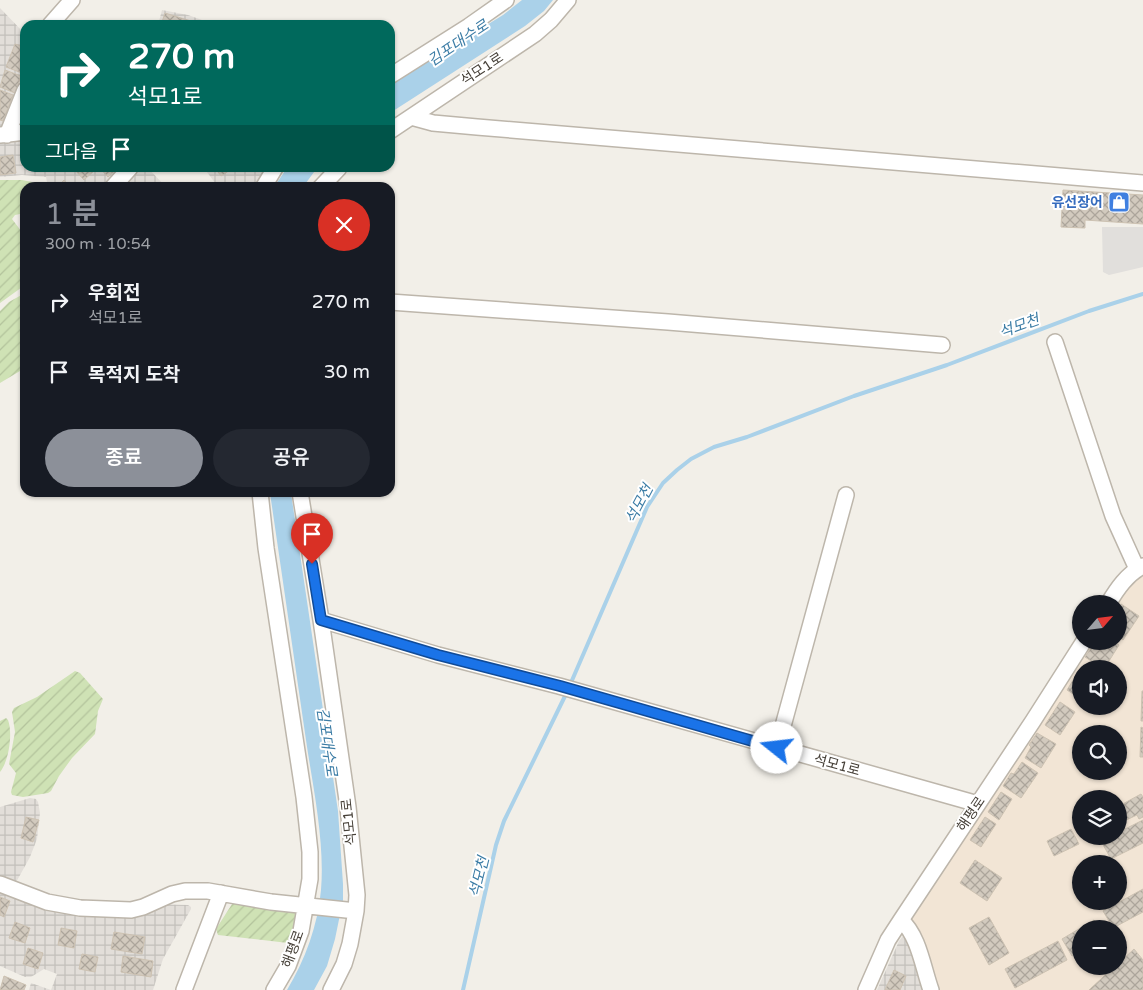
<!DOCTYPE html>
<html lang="ko">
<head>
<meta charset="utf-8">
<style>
	:root { --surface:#171b24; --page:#242831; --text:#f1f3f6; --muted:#9ea1a6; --accent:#8c9099 }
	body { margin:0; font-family:"Varela Round","Noto Sans KR",sans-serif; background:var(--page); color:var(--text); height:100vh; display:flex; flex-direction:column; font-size:19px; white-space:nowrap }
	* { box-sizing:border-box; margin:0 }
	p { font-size:16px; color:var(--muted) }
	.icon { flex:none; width:28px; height:28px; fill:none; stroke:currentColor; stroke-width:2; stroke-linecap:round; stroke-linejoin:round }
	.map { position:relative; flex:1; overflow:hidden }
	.sheet { position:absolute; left:20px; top:182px; width:375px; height:315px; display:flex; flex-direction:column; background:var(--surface); border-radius:15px; box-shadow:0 1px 4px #0004 }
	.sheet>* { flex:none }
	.hud { position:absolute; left:20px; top:20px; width:375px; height:152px; border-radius:15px; box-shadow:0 1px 4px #0004; background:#00695c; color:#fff; overflow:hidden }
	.needle { width:32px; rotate:62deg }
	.buttons { position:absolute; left:1072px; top:595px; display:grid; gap:10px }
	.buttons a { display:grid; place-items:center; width:55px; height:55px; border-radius:50%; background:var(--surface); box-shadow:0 1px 4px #0004; font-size:25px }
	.pin { position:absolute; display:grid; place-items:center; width:42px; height:42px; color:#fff; margin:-51px -21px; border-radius:50% 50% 50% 0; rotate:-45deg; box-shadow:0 0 5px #0007 }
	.pin .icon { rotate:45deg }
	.me { position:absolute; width:55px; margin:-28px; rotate:286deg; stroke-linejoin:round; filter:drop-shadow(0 0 4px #0008) }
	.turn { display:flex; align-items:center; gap:18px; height:105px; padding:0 25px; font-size:22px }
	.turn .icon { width:65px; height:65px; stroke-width:2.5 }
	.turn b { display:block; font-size:35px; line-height:42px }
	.then { display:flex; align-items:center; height:48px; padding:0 25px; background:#0003; gap:10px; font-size:19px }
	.round { display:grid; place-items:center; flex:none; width:52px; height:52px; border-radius:26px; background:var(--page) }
	.overview { display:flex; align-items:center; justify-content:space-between; height:85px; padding:0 25px }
	h1 { font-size:30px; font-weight:600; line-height:38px; color:var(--accent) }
	.primary-button { display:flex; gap:10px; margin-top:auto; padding:10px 25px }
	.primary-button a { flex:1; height:58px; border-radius:30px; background:var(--accent); color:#fff; font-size:20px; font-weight:600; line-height:58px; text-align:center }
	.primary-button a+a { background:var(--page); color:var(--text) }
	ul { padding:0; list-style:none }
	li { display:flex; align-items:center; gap:15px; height:70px; padding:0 25px }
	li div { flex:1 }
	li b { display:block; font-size:19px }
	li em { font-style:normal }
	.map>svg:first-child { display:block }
	.commercial { fill:#f2e5d5; fill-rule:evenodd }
	.industrial { fill:url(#industrial-grid) }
	.garden { fill:url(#garden-furrows) }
	.parking { fill:#e1dfdc }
	.water { fill:#aad1e9 }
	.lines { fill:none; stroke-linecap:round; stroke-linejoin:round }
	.stream { stroke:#aad1e9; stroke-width:4 }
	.building { fill:url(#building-cross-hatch); stroke:#cdc2b2 }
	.minor-casing { stroke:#bdb6ab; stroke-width:18 }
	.minor { stroke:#fff; stroke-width:15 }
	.route-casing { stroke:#114b97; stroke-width:12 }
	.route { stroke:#1a73e8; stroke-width:9 }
	.labels { text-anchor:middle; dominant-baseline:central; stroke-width:4; stroke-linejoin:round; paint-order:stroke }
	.street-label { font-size:14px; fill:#453f37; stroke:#fff }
	.shop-label { font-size:14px; font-weight:bold; fill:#366cbe; stroke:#fff; text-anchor:end }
	.water-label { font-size:15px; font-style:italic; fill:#3b7ca5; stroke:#fff }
</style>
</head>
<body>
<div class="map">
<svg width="1143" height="990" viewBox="0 0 1143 990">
	<defs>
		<pattern id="industrial-grid" width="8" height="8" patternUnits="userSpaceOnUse" patternTransform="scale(1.25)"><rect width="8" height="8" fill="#e2ded9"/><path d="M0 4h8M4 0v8" fill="none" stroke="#c3c0bb"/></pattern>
		<pattern id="garden-furrows" width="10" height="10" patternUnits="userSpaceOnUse" patternTransform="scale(1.25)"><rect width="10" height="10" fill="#cfe2b5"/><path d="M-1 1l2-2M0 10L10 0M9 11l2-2" fill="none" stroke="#b3c39c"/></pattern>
		<pattern id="building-cross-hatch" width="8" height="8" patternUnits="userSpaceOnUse" patternTransform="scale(1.25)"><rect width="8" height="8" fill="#d2cabe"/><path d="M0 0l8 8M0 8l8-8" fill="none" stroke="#aca59b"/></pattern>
	</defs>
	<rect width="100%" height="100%" fill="#f2efe8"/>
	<path class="commercial" d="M1143,572V990H936L911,921L912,916L1091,641H1119V604H1115L1120,596ZM1081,669H1119V706H1081ZM1081,734H1119V771H1081ZM1081,799H1119V836H1081ZM1081,864H1119V901H1081ZM1081,929H1119V966H1081Z"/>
	<path class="industrial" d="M0,8L25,34V78L13,111L0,131Z
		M162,10L188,15L216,25H158Z
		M25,136V168H124L106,187H48L46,177L22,175L0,177V139Z
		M137,168H148L166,187L118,188Z
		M204,168H265L254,188L218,187Z
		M30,798L36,799L38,802L40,813L37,839L30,857L14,886L0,881V807Z
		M0,887L35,901L188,905L191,907V909L163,959L153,990H29L31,983L51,990L57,974L44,969L31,977H25L0,966Z
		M907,935L927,990H877L899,941L903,936Z"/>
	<path class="garden" d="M0,180H22L37,183L40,187L25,188V213L15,215L12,219L25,236V285L0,303Z
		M25,293V368L0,383V311L9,302Z
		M75,671L80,673L103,699L98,711L95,734L72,758L59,776L51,791L48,793L23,797L12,795L11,792L16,773L9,764L15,732L12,712L14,708L37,697Z
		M6,718L8,720C13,733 9,761 0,772V721Z
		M234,901L297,912L298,915L291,942L288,943L218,935L216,929Z"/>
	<path class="parking" d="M1102,227H1143V267L1109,275L1103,272Z"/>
	<path class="water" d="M522,0H553L544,11L525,26L390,113V85L503,15Z
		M287,168H317L303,187H274Z
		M270,493H291L338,811L343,884V900L335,939L327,966L314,990H287C305,960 318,925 321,890C325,842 313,788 306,740C294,657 282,575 270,493Z"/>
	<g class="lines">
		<path class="stream" d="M570,685L647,507L663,483L677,470L691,459L714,447L747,437L854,396L947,365L1089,311L1143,294
			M463,990L496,845L504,821L567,692"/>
	</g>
	<path class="building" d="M165,13L194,22L193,25H161Z
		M15,44L25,47V65L22,73L6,67Z
		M5,70L21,76L15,93L0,87Z
		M0,90L13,95L3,121L0,120Z
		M13,155L16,173L0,175V157Z
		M78,168H95L96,169L84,180L75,170Z
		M100,168H118L108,177Z
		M215,168H233L221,176Z
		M64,180L71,188H56Z
		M137,182L142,188H131Z
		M1063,190L1143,195V224L1085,220V228L1061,227Z
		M1121,604L1139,616L1123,640L1119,637V608Z
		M1099,641H1113L1119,645L1104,669L1085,657L1093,645L1095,647Z
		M1082,666L1085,669H1081V699L1067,690Z
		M1142,691H1143V721H1141Z
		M1060,702L1075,712L1060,735L1045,725Z
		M1141,727L1143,728V757H1140Z
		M1037,733L1056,744L1041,768L1025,758L1031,747L1029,745Z
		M1022,762L1038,773L1021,798L1003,786L1011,773L1014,774Z
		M1001,792L1012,799L999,820L988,812Z
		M1141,794L1143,797V817L1139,819L1137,815L1124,821L1119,811V806Z
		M26,817L39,820L33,842L21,838Z
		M985,817L996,824L981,847L970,840Z
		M1143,820V843L1111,859L1101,841L1111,836H1119V832Z
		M1071,829L1079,844L1054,856L1047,841Z
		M975,860L1002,878L987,901L960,883Z
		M1143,889V912L1113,928L1103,911Z
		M0,897L10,901L4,917L0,915Z
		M989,917L1009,953L989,965L969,928Z
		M1094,920L1100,929H1081V951L1072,956L1062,939Z
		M15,922L30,928L25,943L9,938Z
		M61,928L77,931L74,948L58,945Z
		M114,932L145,937L142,954L111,949Z
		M1058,941L1067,960L1015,988L1005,969Z
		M28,948L43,953L38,969L23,964Z
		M1134,949L1143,960V990H1089L1115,966H1119V963Z
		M82,954L98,957L95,972L79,969Z
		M123,956L153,961L151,977L121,972Z
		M894,970L906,976L900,990H885Z
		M4,976L26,985L24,990H0Z"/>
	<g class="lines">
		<g class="minor-casing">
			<path id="minor" d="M50,25L72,0
				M390,76L469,26L506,0
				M411,117L433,123L477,127L1143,183
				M390,131L535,34L551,20L568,0
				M0,135L25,132
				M7,135L25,90
				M112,188L130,168
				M263,188L275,168
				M320,188L339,168
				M390,302L668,322L942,345
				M1055,342L1113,516L1137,569
				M260,492L266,548L304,797L310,852V879L301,931L288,966L274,990
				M300,492L321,620L348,807L357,895L356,911L350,944L344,964L331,990
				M1108,604C1117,589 1127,574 1143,566
				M321,620L438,655L559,686L978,804
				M777,748L846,495
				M0,884L47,902L80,908L131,910L143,907L172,894L185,891H208L271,902L356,911
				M901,920C919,936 923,968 931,990
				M184,990L221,893
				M866,990L888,940L901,920L1033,721L1084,641"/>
		</g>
		<use href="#minor" class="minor"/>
	</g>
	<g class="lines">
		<g class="route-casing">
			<path id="route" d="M312,564L321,620L438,655L560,686L777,748"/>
		</g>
		<use href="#route" class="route"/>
	</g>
	<defs>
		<g id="shop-square" transform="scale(1.125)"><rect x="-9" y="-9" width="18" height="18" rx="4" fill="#3f7fe0" stroke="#fff"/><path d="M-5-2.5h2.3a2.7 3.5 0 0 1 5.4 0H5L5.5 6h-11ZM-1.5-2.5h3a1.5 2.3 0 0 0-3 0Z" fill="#fff"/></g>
	</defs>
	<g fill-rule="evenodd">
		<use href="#shop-square" x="1119" y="202"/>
	</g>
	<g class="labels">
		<g class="street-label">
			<text transform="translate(482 69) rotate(-33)">석모1로</text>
			<text transform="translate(837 765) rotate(15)">석모1로</text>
			<text transform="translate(971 814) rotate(-56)">해평로</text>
			<text transform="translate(349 822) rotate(-96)">석모1로</text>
			<text transform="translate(293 949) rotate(-70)">해평로</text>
		</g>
		<g class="shop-label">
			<text x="1103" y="202">유선장어</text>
		</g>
		<g class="water-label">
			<text transform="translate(458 43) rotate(-34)">김포대수로</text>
			<text transform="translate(1019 326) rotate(-20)">석모천</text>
			<text transform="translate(639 504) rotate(-62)">석모천</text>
			<text transform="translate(327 742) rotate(82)">김포대수로</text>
			<text transform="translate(479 877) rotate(-76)">석모천</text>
		</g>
	</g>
</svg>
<div class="buttons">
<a><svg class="needle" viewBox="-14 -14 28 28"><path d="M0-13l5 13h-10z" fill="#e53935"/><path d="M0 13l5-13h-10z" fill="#9ea1a6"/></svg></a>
<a><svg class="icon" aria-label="sound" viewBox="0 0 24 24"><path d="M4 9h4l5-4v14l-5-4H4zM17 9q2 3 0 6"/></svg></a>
<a><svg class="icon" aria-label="search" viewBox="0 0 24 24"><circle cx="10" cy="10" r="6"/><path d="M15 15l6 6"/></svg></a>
<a><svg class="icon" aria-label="layers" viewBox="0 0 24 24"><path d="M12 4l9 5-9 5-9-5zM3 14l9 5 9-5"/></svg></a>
<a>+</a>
<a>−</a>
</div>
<div class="pin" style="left:312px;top:564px;background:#d93025"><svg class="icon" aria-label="arrive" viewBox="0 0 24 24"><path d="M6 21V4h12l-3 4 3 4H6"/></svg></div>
<svg class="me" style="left:777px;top:748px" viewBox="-20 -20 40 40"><circle r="19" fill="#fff"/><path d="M0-13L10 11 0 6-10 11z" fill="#1a73e8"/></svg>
<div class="hud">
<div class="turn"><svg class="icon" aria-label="right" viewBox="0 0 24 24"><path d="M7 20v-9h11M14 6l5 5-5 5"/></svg><div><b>270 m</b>석모1로</div></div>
<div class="then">그다음<svg class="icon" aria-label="arrive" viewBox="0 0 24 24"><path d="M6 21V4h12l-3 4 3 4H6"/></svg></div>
</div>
<section class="sheet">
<div class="overview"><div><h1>1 분</h1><p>300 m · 10:54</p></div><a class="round" style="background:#d93025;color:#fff"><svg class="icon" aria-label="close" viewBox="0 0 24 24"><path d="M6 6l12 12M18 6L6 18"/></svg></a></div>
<ul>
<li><svg class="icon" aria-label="right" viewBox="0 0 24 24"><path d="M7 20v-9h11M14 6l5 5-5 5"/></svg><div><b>우회전</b><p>석모1로</p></div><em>270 m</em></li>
<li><svg class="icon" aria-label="arrive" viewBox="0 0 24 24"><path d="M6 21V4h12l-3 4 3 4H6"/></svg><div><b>목적지 도착</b></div><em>30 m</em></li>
</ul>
<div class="primary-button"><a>종료</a><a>공유</a></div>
</section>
</div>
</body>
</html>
